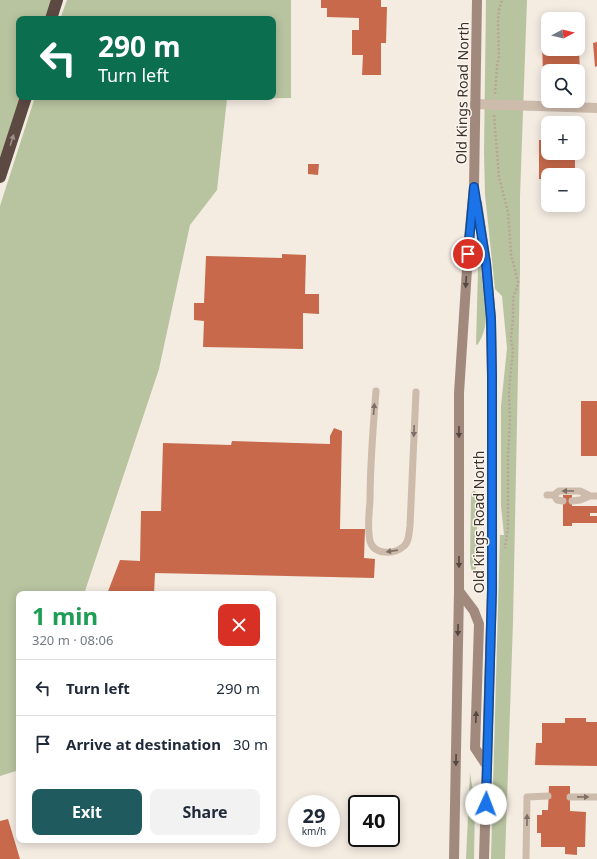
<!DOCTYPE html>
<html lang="en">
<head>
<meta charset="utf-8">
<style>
	:root { --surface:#fff; --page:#f2f2f3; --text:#1f2937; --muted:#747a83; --line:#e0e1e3; --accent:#1f5a5e }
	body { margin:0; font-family:"Noto Sans",sans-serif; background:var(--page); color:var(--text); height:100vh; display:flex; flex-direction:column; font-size:15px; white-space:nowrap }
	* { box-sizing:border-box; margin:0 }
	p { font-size:13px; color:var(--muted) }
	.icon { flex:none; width:22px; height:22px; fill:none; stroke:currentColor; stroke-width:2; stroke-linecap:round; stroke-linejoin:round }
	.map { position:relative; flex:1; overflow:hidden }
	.details { position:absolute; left:16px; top:591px; width:260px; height:252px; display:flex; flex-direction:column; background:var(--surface); border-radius:8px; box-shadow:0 2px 10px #0003 }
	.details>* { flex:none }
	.hud { position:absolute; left:16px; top:16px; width:260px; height:84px; border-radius:8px; box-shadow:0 2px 10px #0003; background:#0b6e4f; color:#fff; overflow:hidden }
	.needle { width:26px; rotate:83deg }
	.controls { position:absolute; left:541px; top:12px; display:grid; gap:8px }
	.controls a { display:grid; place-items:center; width:44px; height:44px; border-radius:8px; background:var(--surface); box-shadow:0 2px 10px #0003; font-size:20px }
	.speed { position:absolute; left:288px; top:795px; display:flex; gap:8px; font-size:20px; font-weight:700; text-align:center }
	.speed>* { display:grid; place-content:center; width:52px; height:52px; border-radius:50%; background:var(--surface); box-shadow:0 2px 10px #0003; line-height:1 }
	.speed small { font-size:10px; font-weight:400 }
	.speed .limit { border:2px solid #111; border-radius:6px; background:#fff; color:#111 }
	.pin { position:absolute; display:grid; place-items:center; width:34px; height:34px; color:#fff; margin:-17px; border:2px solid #fff; border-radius:50%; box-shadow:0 1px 4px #0007 }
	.me { position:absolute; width:44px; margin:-22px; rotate:2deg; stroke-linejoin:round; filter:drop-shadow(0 0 3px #0008) }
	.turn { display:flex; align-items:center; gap:14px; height:84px; padding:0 16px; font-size:18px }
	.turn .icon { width:52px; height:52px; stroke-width:2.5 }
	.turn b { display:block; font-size:28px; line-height:34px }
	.round { display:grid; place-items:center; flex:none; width:42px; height:42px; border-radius:8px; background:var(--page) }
	.head { display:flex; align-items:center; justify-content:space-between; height:68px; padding:0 16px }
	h1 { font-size:24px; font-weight:700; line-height:30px; color:#1e9e55 }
	.action { display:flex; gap:8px; margin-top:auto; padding:8px 16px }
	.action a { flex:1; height:46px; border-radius:8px; background:var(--accent); color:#fff; font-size:16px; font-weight:700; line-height:46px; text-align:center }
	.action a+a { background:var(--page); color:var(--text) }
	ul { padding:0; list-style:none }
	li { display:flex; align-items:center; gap:12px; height:56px; padding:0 16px; border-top:1px solid var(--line) }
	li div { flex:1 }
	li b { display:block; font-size:15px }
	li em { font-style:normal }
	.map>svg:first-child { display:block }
	.green { fill:#b8c4a0 }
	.building { fill:#c8694b }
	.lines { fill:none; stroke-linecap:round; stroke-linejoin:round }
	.path { stroke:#b9a596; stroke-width:2.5; stroke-dasharray:2 2; stroke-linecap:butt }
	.lane { stroke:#cdbbac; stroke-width:7 }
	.street { stroke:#cdbbac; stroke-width:10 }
	.secondary { stroke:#a18a7d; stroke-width:10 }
	.highway { stroke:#5c4a42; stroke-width:12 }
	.oneway { fill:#9c8e87 }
	.oneway2 { fill:#544640 }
	.oneway3 { fill:#7d6f65 }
	.route-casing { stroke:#114b97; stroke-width:10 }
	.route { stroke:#1a73e8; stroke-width:7 }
	.labels { text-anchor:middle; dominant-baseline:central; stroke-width:3; stroke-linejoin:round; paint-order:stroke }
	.street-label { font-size:14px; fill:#3b302b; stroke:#fbf5ee }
</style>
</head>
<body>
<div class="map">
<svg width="597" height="859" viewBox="0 0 597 859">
	<rect width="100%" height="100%" fill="#f4ebe1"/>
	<path class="green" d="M0,0H52L46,19H19V97H21L0,161Z
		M67,0H291V98L227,99L217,190L190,225L159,369L84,594H19V770L0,776V206L35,97H273V19H60Z
		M486,0H527L520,196V271L513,622L505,859H491L500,535H504L501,506V406L507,348L502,296L495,289L485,195L484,152Z
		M480,256L486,319C485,329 483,336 478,344L476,345L478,269V257Z
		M473,491H475L477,494V565L475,571L472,572L470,563L471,494Z
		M470,773L475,803L474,859H466Z"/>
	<path class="building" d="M321,0H381V7H387L386,43H381V75H362L363,55H352V30H359V18L327,17V8H321Z
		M542,40H548V49H579L580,74H578V71H548V74H543Z
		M597,42V66L595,67L593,43Z
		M539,140H548V153H575V175H548V179H539Z
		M308,164H319L318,175L308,174Z
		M282,254L306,255L305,294H319V314L303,313V349L203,347L204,321L194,320V303H204L206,256L282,258Z
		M581,401H597V456H581Z
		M334,428L342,431L340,529H365L364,558L375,559L374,578L155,573L154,594H107L120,560L140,561L141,511H161L163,443L231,445L232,441L330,444V436Z
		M563,495H572V506H597V513H590V516H597V523H572V526H563Z
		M565,718H586V722H597V766L535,765L536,743H542V723H565Z
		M549,786H570V811L586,812L585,847H577V855L565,854V847H541V833H537V815H542V810H548Z
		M8,819L20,859H0V821Z"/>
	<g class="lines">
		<path class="path" d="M495,94L497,66L499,57L498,20L499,10L502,0
			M494,115L499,177L508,212L511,254L518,282L517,288L513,298V317L511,339L513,350L509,391L510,420L508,458V528L505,548"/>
		<path class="lane" d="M376,391C373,428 370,464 370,501C369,514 367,528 370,541C374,555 394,555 404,546C409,542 409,533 410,526L416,392
			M547,495H554L559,491H580L590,496H597
			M554,495L557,500L563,501
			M572,501L580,500L590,496
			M570,797H597
			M526,859L527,797L548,796"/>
		<path class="street" d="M475,104L597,108"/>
		<path class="secondary" d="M477,203L486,263L491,319L492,376V590L484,859
			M459,591L474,611L479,624L475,748L487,766
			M454,859L459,591V393L469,238L474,187L477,0"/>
		<path class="highway" d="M51,19L57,0
			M0,177L26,97"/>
	</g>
	<defs><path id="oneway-solid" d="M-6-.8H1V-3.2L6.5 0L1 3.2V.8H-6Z"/></defs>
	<use class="oneway" href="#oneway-solid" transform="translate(12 140) rotate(-72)"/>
	<g class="oneway2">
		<use href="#oneway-solid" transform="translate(466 282) rotate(94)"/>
		<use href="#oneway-solid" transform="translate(459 432) rotate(90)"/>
		<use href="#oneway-solid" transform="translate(459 562) rotate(90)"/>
		<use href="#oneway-solid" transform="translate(458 630) rotate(91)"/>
		<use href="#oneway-solid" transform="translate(476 717) rotate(-88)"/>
		<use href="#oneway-solid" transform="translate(456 760) rotate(91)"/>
	</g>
	<g class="oneway3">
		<use href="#oneway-solid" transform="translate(374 409) rotate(-85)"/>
		<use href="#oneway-solid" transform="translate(414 431) rotate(92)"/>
		<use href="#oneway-solid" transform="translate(568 491) rotate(180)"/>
		<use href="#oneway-solid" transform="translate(392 551) rotate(172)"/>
		<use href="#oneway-solid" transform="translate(583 797) rotate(1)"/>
		<use href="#oneway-solid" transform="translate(527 820) rotate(-89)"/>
	</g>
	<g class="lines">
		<g class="route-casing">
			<path id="route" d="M468,254L474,187L486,263L491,319L492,376V590L486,804"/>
		</g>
		<use href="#route" class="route"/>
	</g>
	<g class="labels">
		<g class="street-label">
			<text transform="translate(462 93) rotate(-89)">Old Kings Road North</text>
			<text transform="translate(478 522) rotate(-90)">Old Kings Road North</text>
		</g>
	</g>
</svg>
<div class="controls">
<a><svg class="needle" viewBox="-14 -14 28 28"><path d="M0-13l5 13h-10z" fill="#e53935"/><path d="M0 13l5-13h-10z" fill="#747a83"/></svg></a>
<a><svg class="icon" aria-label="search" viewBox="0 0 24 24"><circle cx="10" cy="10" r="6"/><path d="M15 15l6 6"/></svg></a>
<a>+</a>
<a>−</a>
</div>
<div class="speed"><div>29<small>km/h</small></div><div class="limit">40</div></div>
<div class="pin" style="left:468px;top:254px;background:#d93025"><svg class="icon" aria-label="arrive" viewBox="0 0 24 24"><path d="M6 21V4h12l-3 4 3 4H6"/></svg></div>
<svg class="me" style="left:486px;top:804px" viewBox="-20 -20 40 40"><circle r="19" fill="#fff"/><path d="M0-13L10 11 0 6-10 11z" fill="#1a73e8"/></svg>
<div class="hud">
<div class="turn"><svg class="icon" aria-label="left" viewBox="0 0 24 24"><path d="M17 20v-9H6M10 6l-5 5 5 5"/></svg><div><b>290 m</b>Turn left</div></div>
</div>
<section class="details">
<div class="head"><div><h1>1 min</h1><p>320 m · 08:06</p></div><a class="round" style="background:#d93025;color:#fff"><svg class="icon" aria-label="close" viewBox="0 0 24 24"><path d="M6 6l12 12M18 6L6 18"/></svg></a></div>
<ul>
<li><svg class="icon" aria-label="left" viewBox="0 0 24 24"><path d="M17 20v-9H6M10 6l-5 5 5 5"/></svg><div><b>Turn left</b></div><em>290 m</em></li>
<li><svg class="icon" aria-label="arrive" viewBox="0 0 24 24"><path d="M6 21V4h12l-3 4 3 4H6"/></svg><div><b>Arrive at destination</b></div><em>30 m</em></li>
</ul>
<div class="action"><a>Exit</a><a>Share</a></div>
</section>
</div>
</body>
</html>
